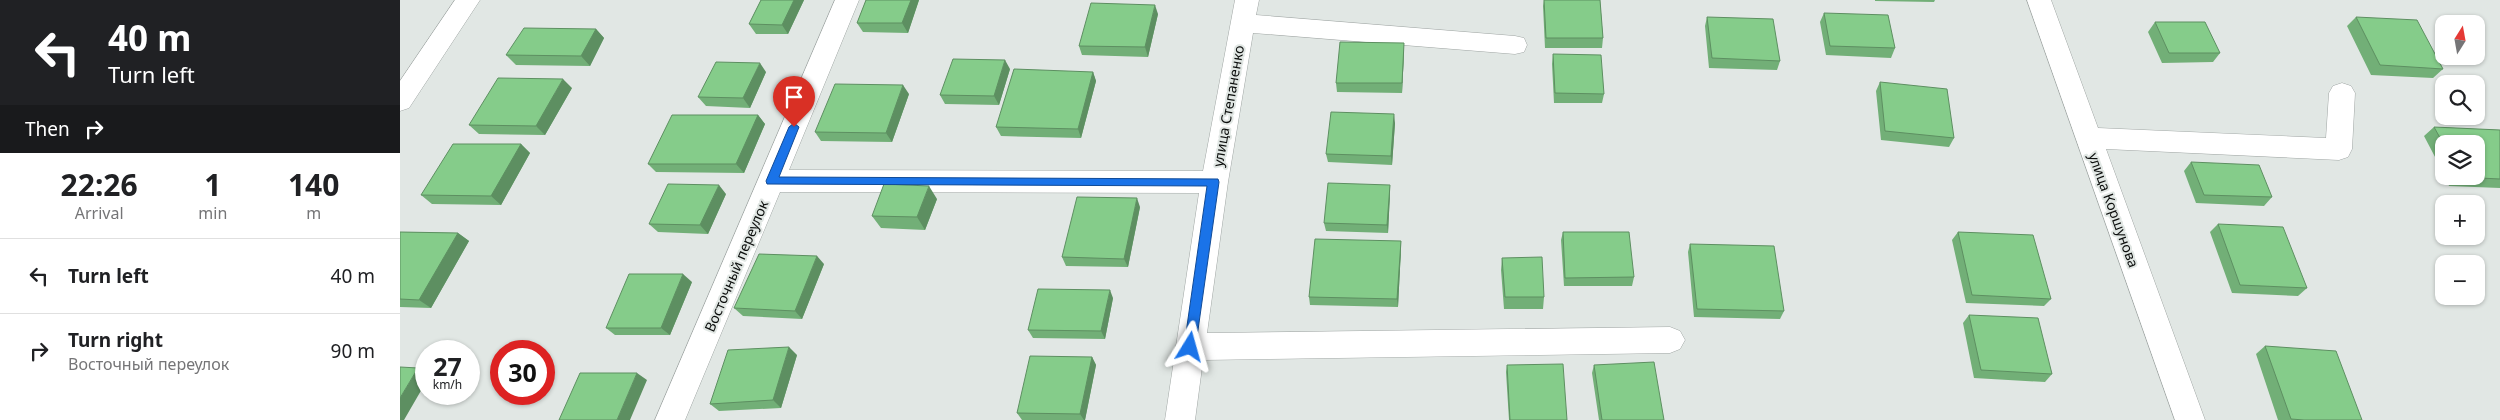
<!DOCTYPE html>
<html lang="en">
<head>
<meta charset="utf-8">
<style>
	:root { --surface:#fff; --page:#f2f2f2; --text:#202124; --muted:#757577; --line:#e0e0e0 }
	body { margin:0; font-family:"Noto Sans",sans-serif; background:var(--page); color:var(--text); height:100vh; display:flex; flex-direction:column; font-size:19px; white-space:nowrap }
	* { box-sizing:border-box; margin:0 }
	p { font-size:16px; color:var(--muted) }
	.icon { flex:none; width:28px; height:28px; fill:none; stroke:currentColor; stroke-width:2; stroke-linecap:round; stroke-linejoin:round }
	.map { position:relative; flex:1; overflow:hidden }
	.side { display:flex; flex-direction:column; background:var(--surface); width:400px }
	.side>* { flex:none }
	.banner { background:#202124; color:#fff; overflow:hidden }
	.needle { width:32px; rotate:11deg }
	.buttons { position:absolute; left:2035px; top:15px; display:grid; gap:10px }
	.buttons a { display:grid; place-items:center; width:50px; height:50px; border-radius:10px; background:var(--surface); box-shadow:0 1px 4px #0004; font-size:25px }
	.speed { position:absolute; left:15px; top:340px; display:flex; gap:10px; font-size:25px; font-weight:700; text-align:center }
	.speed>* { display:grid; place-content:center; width:65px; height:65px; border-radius:50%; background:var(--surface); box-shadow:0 1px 4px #0004; line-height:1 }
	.speed small { font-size:12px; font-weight:400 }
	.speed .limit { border:8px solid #d22; background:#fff; color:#111 }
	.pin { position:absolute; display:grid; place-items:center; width:42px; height:42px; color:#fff; margin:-51px -21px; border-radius:50% 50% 50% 0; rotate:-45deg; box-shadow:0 0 5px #0007 }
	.pin .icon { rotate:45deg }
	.me { position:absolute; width:55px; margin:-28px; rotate:8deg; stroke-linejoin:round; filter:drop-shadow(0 0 4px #0008) }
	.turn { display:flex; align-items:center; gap:18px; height:105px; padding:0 25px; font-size:22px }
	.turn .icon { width:65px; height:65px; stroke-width:2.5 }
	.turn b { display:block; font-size:35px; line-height:42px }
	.then { display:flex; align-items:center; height:48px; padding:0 25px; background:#0003; gap:10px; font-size:19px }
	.eta { display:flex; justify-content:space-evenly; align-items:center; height:85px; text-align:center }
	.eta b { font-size:30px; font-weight:700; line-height:35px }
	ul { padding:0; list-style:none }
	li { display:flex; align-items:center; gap:15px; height:75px; padding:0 25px; border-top:1px solid var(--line) }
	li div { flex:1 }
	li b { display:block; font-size:19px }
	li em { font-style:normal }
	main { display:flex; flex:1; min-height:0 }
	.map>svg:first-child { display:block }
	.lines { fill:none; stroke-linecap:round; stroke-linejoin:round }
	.minor-casing { stroke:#a0a6a4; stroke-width:1 }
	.minor { fill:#fff; fill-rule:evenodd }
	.wall { fill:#72af77 }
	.shaded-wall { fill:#5d8f61 }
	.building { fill:#85cc8a; stroke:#5d8f61 }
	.route { fill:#1a73e8; stroke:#114b97 }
	.labels { text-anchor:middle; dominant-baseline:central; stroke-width:4; stroke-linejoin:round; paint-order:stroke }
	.street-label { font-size:14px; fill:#0c0e0d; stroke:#e1e7e4 }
</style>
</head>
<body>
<main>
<section class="side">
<div class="banner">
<div class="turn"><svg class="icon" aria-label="left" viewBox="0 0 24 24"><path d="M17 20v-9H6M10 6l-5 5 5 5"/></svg><div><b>40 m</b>Turn left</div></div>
<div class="then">Then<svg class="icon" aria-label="right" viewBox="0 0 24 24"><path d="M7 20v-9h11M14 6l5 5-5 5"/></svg></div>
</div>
<div class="eta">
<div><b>22:26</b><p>Arrival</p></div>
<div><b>1</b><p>min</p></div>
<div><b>140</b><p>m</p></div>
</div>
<ul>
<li><svg class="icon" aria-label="left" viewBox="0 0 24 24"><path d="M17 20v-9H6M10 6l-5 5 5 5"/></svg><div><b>Turn left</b></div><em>40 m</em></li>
<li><svg class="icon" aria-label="right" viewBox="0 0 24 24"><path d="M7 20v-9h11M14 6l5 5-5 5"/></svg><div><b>Turn right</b><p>Восточный переулок</p></div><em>90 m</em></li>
</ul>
</section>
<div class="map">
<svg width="2100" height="420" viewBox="0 0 2100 420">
	<rect width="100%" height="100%" fill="#e1e7e4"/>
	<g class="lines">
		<g class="minor-casing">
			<path id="minor" d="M55,0H80L9,108L0,111V81Z
				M435,0H459L389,170L803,171L835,0H859L856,15L1115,36L1124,38L1127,45L1124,52L1115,54L853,33L828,182L807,333L1270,327L1280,331L1285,340L1280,349L1270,353L803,360L795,420H765L799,193L380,192L285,420H255Z
				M1627,0H1651L1698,128L1926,138L1929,93L1933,86L1942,83L1951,86L1955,93L1952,149L1948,157L1939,160L1706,149L1805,420H1775Z"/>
		</g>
		<use href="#minor" class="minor"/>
	</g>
	<path class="wall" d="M361,0H404L388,34H356L349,24Z
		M466,0H519L508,33L463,32L457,23Z
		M1144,0H1200L1203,38L1202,48H1145L1143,6Z
		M1475,0H1535L1534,2L1475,1Z
		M1424,13L1495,48L1491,58L1426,55L1420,22Z
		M758,14L748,57L682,55L679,46Z
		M1307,17L1380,61L1377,70L1309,68L1305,26Z
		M1956,17L2043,69L2033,78L1971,75L1947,26Z
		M1755,22L1820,53L1813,62L1762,63L1748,32Z
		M196,29L204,38L190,66L116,65L106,55Z
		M1004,52L1002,93L937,92L936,83Z
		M1153,54L1204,94L1202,103H1154L1152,64Z
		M610,69L599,105L545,104L540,95Z
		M366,72L350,108L306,106L298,97Z
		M693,72L696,81L681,138L601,136L596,127Z
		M1480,82L1554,138L1549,147L1481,140L1476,91Z
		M172,88L145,135L79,134L69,125Z
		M509,94L492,142L421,141L415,132Z
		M358,115L365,124L344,173L256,172L248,164Z
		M995,123L992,165L928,162L926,154Z
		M2034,127L2100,130V188L2049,186L2045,176H2076L2044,144V174L2024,136Z
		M121,144L130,153L101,205L32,204L21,195Z
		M1791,162L1872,197L1864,206L1796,203L1784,171Z
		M990,185V193L988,233L926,231L924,223Z
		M326,194L308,234L258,232L249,224Z
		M537,199L525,230L481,228L472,216Z
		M740,207L728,267L666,266L662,257Z
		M1818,224L1907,288L1898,296L1832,293L1810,232Z
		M0,232L58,233L69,241L31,308L0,307Z
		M1163,232L1234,277L1232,286H1164L1161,240Z
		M1558,232L1651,299L1644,306L1566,303L1552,240Z
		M1001,241V249L998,307L910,305L909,297Z
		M1290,244L1384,311L1380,319L1294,317L1288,252Z
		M1102,258L1144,297L1143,309H1104L1101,270Z
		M424,264L402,319L343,316L334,308Z
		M292,282L270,335H215L206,328Z
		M713,298L705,339L633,338L628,330Z
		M1569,315L1652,374L1645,382L1574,378L1563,323Z
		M1865,346L1962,420H1878L1856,354Z
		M397,355L381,408L319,411L310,404Z
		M692,357L696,365L685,420H622L617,413Z
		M1107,365L1167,420H1109L1106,372Z
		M1194,365L1264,420H1199L1192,373Z"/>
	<path class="shaded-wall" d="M394,0H404L388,34L382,25Z
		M511,0H519L508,33L502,23Z
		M755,5L758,14L748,57L745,47Z
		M196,29L204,38L190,66L181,56Z
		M1004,43V52L1002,93V83Z
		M605,60L610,69L599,105L594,96Z
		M360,63L366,72L350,108L343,98Z
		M693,72L696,81L681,138L678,129Z
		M163,79L172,88L145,135L136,126Z
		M503,85L509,94L492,142L486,133Z
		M994,114L995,123L992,165L991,156Z
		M358,115L365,124L344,173L336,164Z
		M121,144L130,153L101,205L91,196Z
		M319,185L326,194L308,234L300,225Z
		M990,185V193L988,233L987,225Z
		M529,186L537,199L525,230L517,217Z
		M737,198L740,207L728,267L724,259Z
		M58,233L69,241L31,308L19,300Z
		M1001,241V249L998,307L997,299Z
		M417,256L424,264L402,319L395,311Z
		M283,274L292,282L270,335L261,328Z
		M710,290L713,298L705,339L701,331Z
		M389,347L397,355L381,408L373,400Z
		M692,357L696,365L685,420H684L680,414Z
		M18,368L26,373V382L4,420H0V398Z
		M237,373L247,380L230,420H217Z"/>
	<path class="building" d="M361,0H394L382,25L349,24Z
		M466,0H511L502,23H457Z
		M1144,0H1200L1203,38H1146Z
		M691,3L755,5L745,47L679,46Z
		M1424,13L1488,15L1495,48L1430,46Z
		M1307,17L1373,19L1380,61L1312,58Z
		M1956,17L2017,20L2043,69L1980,65Z
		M1755,22H1805L1820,53H1769Z
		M124,28L196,29L181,56L106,55Z
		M940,42L1004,43L1002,83H936Z
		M1153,54L1201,55L1204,94L1155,93Z
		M553,59L605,60L594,96L540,95Z
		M316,62L360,63L343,98L298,97Z
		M614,69L693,72L678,129L596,127Z
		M98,78L163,79L136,126L69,125Z
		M1480,82L1547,89L1554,138L1485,131Z
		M435,84L503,85L486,133L415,132Z
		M931,112L994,114L991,156L926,154Z
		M272,115H358L336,164H248Z
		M2034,127L2100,130V179L2060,177L2076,176V144H2044V145Z
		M53,144H121L91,196L21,195Z
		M1791,162L1859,165L1872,197L1804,195Z
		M928,183L990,185L987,225L924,223Z
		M268,184L319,185L300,225L249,224Z
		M484,184L529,186L517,217L472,216Z
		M677,197L737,198L724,259L662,257Z
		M1818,224L1883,227L1907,288L1840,285Z
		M0,232L58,233L19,300L0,299Z
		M1163,232H1229L1234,277L1165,278Z
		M1558,232L1633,235L1651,299L1572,295Z
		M915,239L1001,241L997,299L909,297Z
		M1290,244L1374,246L1384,311L1297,309Z
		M359,254L417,256L395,311L334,308Z
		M1142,257L1144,297H1105L1102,258Z
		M229,274H283L261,328H206Z
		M638,289L710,290L701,331L628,330Z
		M1569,315L1638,318L1652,374L1581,370Z
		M1865,346L1936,351L1962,420H1904L1891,419Z
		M389,347L373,400L310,404L328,350Z
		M630,356L692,357L680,414L617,413Z
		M1254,362L1264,420H1202L1194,365Z
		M1163,364L1167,420H1110L1107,365Z
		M0,367L18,368L0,398Z
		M180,373H237L217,420H159Z"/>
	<path class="route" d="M394,123L399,127L379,177L818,179L819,182L795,351L790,352L784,347L807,186L367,184L366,181L389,127Z"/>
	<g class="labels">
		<g class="street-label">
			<text transform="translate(828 106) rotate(-80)">улица Степаненко</text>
			<text transform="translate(1714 210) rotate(70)">улица Коршунова</text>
			<text transform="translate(336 266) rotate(-67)">Восточный переулок</text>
		</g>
	</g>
</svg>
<div class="buttons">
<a><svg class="needle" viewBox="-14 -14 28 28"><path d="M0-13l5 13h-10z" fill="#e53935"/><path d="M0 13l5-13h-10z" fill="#757577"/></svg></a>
<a><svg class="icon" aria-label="search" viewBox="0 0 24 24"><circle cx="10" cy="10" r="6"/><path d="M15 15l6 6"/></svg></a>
<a><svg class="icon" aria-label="layers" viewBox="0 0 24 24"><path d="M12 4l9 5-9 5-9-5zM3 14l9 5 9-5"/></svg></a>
<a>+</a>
<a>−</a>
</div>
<div class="speed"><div>27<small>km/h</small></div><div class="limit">30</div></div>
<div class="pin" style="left:394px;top:127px;background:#d93025"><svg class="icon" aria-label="arrive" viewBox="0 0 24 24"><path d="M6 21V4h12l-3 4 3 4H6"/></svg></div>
<svg class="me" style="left:790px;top:347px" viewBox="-20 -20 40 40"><path d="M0-17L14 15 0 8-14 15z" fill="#1a73e8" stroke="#fff" stroke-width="4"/></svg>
</div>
</main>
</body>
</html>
